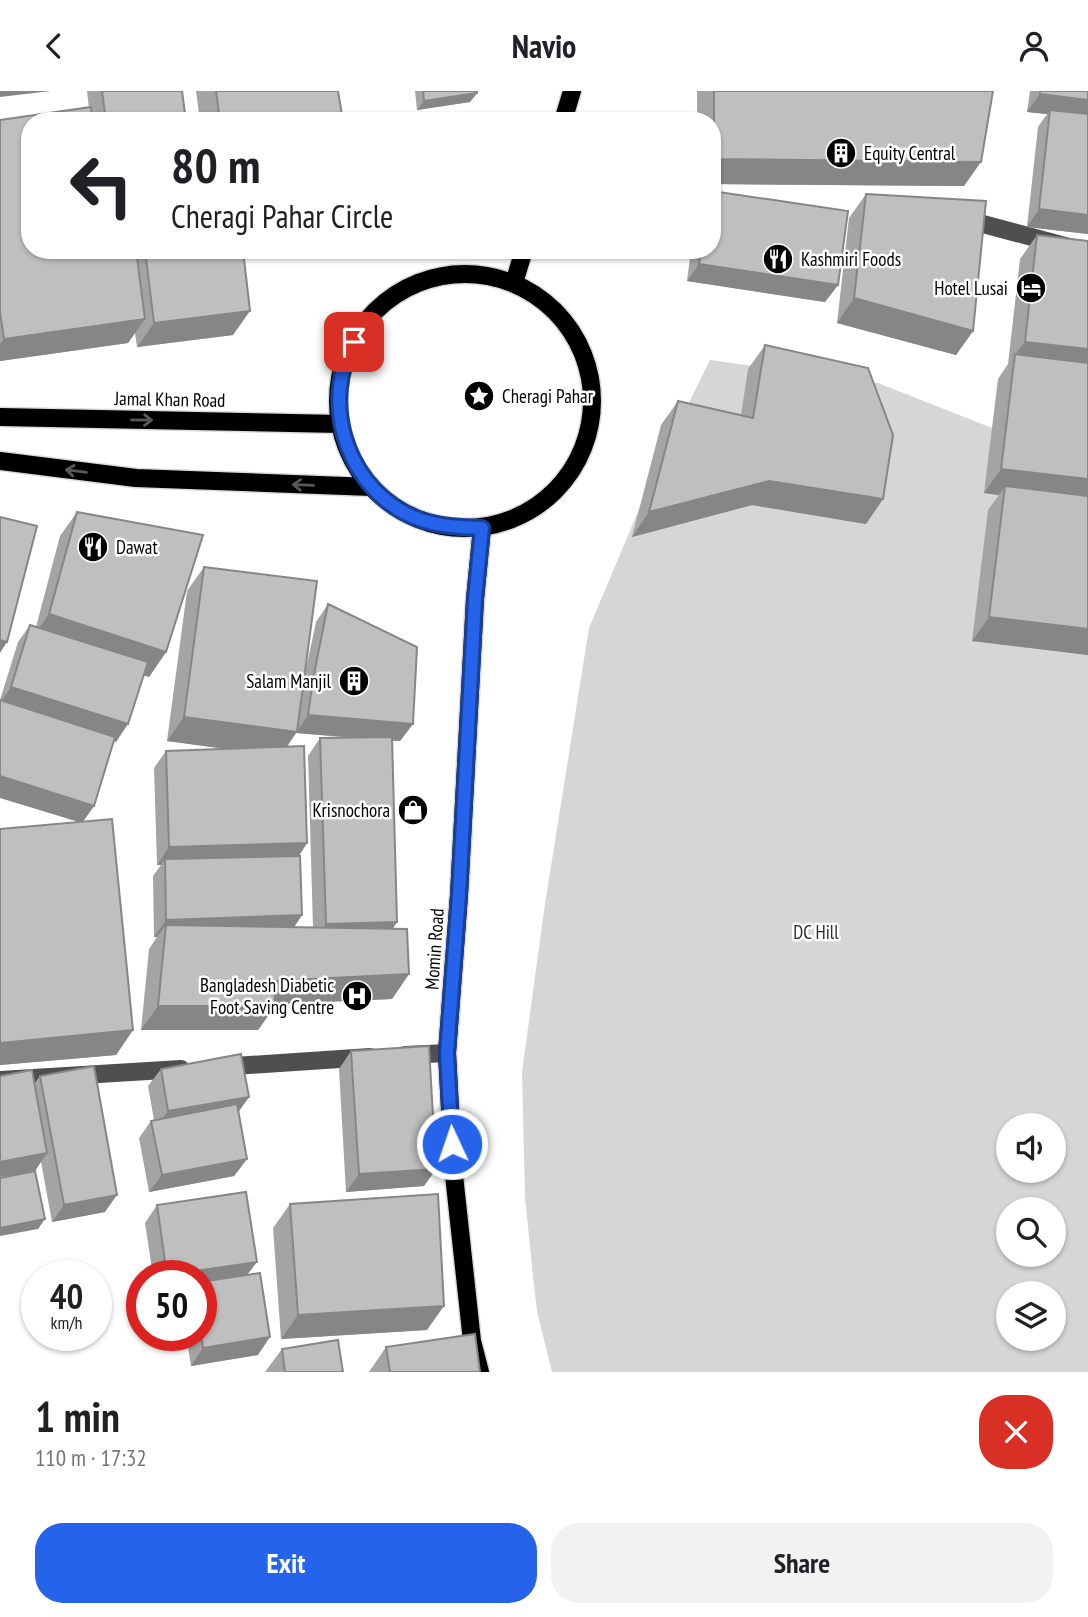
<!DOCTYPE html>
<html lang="en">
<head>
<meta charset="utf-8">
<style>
	:root { --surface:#fff; --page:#f2f2f2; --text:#202124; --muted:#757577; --accent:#2563eb }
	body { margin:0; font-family:"PT Sans Narrow",sans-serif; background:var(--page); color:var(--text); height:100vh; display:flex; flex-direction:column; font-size:26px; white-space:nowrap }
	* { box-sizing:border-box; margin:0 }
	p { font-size:23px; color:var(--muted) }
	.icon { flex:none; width:38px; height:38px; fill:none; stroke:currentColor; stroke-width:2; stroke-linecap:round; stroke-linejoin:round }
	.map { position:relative; height:1281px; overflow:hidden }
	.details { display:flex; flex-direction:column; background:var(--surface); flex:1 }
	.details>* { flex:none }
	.hud { position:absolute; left:21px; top:21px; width:700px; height:147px; border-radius:28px; box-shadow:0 2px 5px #0004; background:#fff; color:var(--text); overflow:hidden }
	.tools { position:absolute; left:996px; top:1022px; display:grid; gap:14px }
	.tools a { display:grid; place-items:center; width:70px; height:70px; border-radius:50%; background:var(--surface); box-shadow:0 2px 5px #0004; font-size:35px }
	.speed { position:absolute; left:21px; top:1169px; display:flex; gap:14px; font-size:35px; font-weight:700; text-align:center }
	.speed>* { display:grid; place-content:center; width:91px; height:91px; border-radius:50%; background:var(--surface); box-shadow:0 2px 5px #0004; line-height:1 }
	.speed small { font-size:18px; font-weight:400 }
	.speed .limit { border:10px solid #d22; background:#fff; color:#111 }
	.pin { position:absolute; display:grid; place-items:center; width:60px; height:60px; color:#fff; margin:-30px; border-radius:14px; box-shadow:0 4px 10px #0006 }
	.me { position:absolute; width:77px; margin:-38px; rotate:357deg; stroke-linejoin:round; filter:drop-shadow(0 0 5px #0008) }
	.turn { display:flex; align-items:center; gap:24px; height:147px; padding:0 35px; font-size:32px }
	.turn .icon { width:91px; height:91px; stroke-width:2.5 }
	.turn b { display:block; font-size:49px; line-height:60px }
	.round { display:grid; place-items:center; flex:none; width:74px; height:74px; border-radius:28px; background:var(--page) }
	.summary { display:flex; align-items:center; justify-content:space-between; height:119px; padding:0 35px }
	h1 { font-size:42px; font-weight:800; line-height:52px }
	.cta { display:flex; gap:14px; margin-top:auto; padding:14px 35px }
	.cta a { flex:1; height:80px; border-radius:28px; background:var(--accent); color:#fff; font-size:28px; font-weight:800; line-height:80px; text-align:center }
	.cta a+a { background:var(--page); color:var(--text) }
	header { display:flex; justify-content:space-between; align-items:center; height:91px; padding:0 35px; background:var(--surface); font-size:32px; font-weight:800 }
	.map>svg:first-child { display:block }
	.green { fill:#d6d6d6; fill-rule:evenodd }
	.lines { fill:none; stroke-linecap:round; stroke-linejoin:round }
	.major-casing { stroke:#dbdbdb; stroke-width:21 }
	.minor { stroke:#4f4f4f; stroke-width:18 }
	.major { stroke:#000; stroke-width:18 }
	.wall { fill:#a4a4a4; fill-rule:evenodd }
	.shaded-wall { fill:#868686 }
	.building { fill:#bfbfbf; stroke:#868686; stroke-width:2 }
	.oneway { stroke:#595959 }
	.route-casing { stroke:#184099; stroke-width:18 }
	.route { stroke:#2563eb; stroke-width:12 }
	.labels { text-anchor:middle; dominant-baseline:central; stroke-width:5; stroke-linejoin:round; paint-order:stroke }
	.poi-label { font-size:19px; fill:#000; stroke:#fff; text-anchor:start }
	.street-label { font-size:19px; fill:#000; stroke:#fff }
	.park-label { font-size:19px; fill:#2d2d2d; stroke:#fff }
</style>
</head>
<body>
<header><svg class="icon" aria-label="back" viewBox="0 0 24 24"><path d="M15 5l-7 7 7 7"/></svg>Navio<svg class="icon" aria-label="person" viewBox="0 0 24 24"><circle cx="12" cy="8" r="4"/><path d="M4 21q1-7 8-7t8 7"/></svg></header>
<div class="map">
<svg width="1088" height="1281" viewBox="0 0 1088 1281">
	<rect width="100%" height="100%" fill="#fff"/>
	<path class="green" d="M710,269L878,292L1088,375V1281H552L537,1220L533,1186L525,1106L522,981L545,813L589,537L653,385ZM1008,1034H1054V1080H1008ZM1008,1118H1054V1164H1008ZM1008,1202H1054V1248H1008Z"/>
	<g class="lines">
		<g class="major-casing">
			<path id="major" d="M563,30L572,0
				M338 310a127 127 0 1 1 254 0a127 127 0 1 1-254 0Z
				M514,192L524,159
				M0,326L340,333
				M0,370L136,387L371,396
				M480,1281L472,1250L453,1075L447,962L459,804L475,508L482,437"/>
		</g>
		<path class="minor" d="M960,131L983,133L1088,161
			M405,964L447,962
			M220,976L370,966
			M0,989L181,978"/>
		<use href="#major" class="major"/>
	</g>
	<path class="wall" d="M87,0H182L186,30H30V159H243L233,244L137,256L135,242L128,252L0,270V29L89,17Z
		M196,0H338L343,30H200Z
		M415,0H477V2L470,11L417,19Z
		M697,0H993L964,95L712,93V30H697Z
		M1030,0H1088V143L1027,136L1038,36L1047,23L1027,21Z
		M866,103L973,240L956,264L837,232L849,127Z
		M1037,144L1088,150V564L972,550L988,419L999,404L984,402L998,288L1008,273L1020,168Z
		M691,159H712L838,194L825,211L687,190Z
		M765,254L883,408L866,433L752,414L632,446L661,334L678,310L741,324L748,278Z
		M77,421L166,561L149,586L144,584L116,651L114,650L94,715L83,730L133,939L116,964L0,974V738L77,731L0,609L18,551L30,534L36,536L60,445Z
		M204,476L304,587L316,531L328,513L413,633L400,650H392L397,831L393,837L409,883L392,908L275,913V915L258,939H141L149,858L157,846H154L153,785L161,774H157L154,677L166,660L225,658L167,650L187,500ZM296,642L353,647H320L308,665L313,836H294L302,824L299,765L307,752L287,656Z
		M351,960L436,1078L424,1095L346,1101L339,978Z
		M161,978L249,1006L238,1021L247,1068L234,1085L149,1101L139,1047L151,1030L154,1029L148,995Z
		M40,985L105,1121L52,1131L41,1071L34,993Z
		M290,1113L427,1239L281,1248L273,1137Z
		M157,1114L247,1184L258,1264L191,1275L186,1244H201V1185H153L145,1132Z
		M386,1256L480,1281H369Z
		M282,1258L343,1281H265Z"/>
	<path class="shaded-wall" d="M0,0H51L0,6Z
		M477,2L470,11L417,19L424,10Z
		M1040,3L1088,9V28L1050,19L1047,23L1027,21Z
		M714,68L981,71L964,95L712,93V71Z
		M1039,118L1088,124V143L1027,136Z
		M699,173L838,194L825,211L687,190Z
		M854,207L973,240L956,264L837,232Z
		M250,220L233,244L137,256L154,232Z
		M145,228L128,252L0,270V253L4,248Z
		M1025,251L1088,258V285L1014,265Z
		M1001,378L1088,388V414L1005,395L999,404L984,402Z
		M769,390L883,408L866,433L752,414L632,446L649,421Z
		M49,523L166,561L149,586L32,548Z
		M989,526L1088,538V564L972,550Z
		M0,549L7,551L0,562Z
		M11,596L128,633L116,651L0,614V612Z
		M308,624L413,633L400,650L296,642L280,665L167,650L184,626L297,641Z
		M0,685L94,715L82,732L0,707Z
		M307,752L295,770L165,768L161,774H157L169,756Z
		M302,824L290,842L166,834L157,846H154L166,829Z
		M397,831L385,849L313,851L326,833Z
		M409,883L392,908L257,914L274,890Z
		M158,915H275L258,939H141Z
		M133,939L116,964L0,974V952Z
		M249,1006L237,1023L156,1038L168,1020Z
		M47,1062L35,1080L0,1086V1071Z
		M247,1068L234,1085L149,1101L162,1084Z
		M436,1078L424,1095L346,1101L359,1083Z
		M117,1104L105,1121L52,1131L64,1114Z
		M45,1128L38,1138L0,1145V1137Z
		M257,1171L244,1188L201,1195V1185H167Z
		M444,1215L427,1239L281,1248L298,1224Z
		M270,1246L258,1264L191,1275L203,1257Z"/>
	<path class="building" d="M102,0H182L186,30H106Z
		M216,0H338L343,30H220Z
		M423,0H477V2L424,10Z
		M714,0H993L981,71L714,68Z
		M1040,0H1088V9L1040,3Z
		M91,16L92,30H30V159H136L145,228L4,248L0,221V29Z
		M1050,19L1088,23V124L1039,118Z
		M712,100L848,120L838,194L699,173L701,159H712Z
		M866,103L986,110L973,240L854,207Z
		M1037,144L1088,150V258L1025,251Z
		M145,159H243L250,220L154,232Z
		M765,254L868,277L893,344L883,408L769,390L649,421L678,310L753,327Z
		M1015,263L1088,272V388L1001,378Z
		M1005,395L1088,405V538L989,526Z
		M77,421L203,444L166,561L49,523Z
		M0,426L37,435L7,551L0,549Z
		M204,476L317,490L297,641L184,626Z
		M328,513L417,556L413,633L308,624L313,588Z
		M30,534L148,571L128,633L11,596Z
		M0,609L115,646L94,715L0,685Z
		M392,646L397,831L326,833L320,647Z
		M304,655L307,752L169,756L166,660Z
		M112,728L133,939L0,952V738Z
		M300,765L302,824L166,829L165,768Z
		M166,834L407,838L409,883L274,890L275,915H158Z
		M429,955L436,1078L359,1083L351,960Z
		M241,963L249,1006L168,1020L161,978Z
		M94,975L117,1104L64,1114L40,985Z
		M32,979L47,1062L0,1071V985Z
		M237,1013L247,1068L162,1084L151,1030Z
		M35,1080L45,1128L0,1137V1087Z
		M246,1101L257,1171L167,1184L157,1114Z
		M438,1103L444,1215L298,1224L290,1113Z
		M260,1182L270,1246L203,1257L201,1244V1191Z
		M475,1243L480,1281H390L386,1256Z
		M338,1249L343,1281H285L282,1258Z"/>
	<defs><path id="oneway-shaft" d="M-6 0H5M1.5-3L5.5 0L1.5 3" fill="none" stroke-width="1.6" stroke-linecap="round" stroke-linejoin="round" transform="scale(1.75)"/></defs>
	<g class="oneway">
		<use href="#oneway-shaft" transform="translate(142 329) rotate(1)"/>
		<use href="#oneway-shaft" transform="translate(76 380) rotate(-173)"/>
		<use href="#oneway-shaft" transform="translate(303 394) rotate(-178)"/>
	</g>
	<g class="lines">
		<g class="route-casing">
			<path id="route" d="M354,251C322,309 344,388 403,421C428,435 454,436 482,437L475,508L459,804L447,962L452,1053"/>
		</g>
		<use href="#route" class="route"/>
	</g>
	<defs>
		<g id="building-disc" transform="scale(1.575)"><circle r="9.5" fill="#000" stroke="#fff"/><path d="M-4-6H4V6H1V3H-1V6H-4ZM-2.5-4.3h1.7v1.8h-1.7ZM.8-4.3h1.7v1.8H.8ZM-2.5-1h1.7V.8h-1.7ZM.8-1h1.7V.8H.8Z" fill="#fff"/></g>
		<g id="restaurant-disc" transform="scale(1.575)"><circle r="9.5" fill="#000" stroke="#fff"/><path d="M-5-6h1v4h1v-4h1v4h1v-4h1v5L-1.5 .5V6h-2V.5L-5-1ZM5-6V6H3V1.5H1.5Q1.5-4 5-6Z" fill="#fff"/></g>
		<g id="hotel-disc" transform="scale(1.575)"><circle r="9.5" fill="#000" stroke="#fff"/><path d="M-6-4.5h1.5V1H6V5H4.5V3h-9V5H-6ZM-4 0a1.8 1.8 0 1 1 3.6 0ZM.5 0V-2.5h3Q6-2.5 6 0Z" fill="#fff"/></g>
		<g id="sight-disc" transform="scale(1.575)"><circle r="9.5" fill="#000" stroke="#fff"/><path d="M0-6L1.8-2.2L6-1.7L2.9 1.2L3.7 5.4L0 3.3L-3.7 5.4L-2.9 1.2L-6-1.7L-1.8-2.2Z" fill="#fff"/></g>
		<g id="shop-disc" transform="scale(1.575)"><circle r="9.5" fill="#000" stroke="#fff"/><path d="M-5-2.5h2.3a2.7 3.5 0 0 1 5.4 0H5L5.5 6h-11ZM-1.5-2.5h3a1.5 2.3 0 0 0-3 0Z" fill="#fff"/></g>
		<g id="hospital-disc" transform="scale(1.575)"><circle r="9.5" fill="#000" stroke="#fff"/><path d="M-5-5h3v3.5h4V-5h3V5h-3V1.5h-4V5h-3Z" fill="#fff"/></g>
	</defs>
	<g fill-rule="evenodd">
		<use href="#building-disc" x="841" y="62"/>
		<use href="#restaurant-disc" x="778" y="168"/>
		<use href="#hotel-disc" x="1031" y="197"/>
		<use href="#sight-disc" x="479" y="305"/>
		<use href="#restaurant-disc" x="93" y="456"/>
		<use href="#building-disc" x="354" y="590"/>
		<use href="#shop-disc" x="413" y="719"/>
		<use href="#hospital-disc" x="357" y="905"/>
	</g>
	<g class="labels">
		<g class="poi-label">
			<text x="864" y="62">Equity Central</text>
			<text x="801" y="168">Kashmiri Foods</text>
			<text x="1008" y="197" text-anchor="end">Hotel Lusai</text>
			<text x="502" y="305">Cheragi Pahar</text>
			<text x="116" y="456">Dawat</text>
			<text x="331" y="590" text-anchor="end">Salam Manjil</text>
			<text x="390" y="719" text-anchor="end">Krisnochora</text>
			<text x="334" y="894" text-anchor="end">Bangladesh Diabetic<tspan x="334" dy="22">Foot Saving Centre</tspan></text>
		</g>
		<g class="street-label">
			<text transform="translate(170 308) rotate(1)">Jamal Khan Road</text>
			<text transform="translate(434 858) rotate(-86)">Momin Road</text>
		</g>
		<g class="park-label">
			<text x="816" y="841">DC Hill</text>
		</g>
	</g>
</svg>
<div class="tools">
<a><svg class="icon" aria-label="sound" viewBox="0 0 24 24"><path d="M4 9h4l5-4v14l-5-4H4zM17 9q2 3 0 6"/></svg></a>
<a><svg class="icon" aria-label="search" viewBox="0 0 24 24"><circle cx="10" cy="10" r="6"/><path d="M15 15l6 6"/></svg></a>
<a><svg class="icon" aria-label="layers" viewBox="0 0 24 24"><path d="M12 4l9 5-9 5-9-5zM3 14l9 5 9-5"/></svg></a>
</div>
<div class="speed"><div>40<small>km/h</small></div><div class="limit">50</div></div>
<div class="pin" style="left:354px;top:251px;background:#d93025"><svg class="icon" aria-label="arrive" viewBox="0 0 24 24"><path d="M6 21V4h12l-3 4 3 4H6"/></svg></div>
<svg class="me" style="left:452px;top:1053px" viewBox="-20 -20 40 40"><circle r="17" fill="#2563eb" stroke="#fff" stroke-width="3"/><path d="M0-11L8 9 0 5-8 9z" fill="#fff"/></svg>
<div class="hud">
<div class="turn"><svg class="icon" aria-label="left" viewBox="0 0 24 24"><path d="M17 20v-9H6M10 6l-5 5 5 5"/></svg><div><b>80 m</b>Cheragi Pahar Circle</div></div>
</div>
</div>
<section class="details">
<div class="summary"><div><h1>1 min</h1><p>110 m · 17:32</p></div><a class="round" style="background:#d93025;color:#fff"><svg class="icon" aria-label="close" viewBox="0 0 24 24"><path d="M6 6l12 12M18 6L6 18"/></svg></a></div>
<div class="cta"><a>Exit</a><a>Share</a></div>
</section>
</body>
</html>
